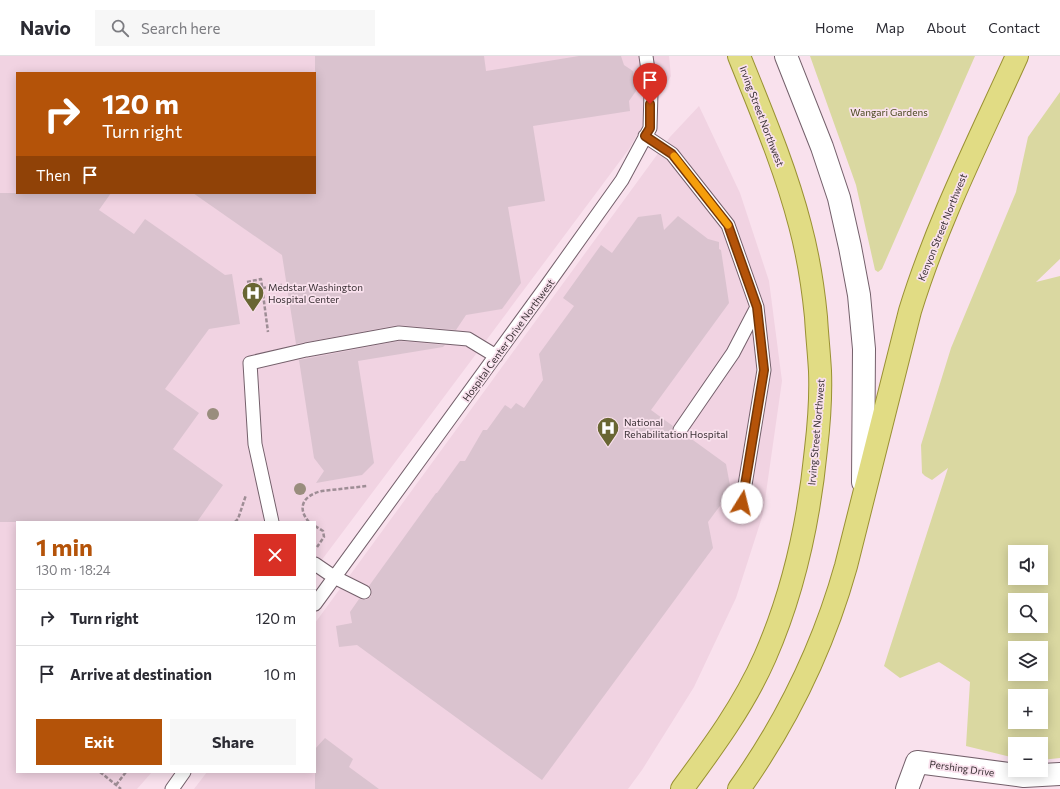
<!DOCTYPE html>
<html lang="en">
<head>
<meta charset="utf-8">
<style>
	:root { --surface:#fff; --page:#f7f7f7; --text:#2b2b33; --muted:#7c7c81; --line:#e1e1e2; --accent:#b45309 }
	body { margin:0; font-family:Commissioner,sans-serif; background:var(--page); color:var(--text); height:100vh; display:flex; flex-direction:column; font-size:15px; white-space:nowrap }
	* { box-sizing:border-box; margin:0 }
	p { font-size:13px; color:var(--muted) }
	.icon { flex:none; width:22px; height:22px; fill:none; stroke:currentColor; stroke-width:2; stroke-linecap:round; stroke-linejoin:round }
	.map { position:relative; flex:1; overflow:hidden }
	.panel { position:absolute; left:16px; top:465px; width:300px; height:252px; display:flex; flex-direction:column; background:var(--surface); border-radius:0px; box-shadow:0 2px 10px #0003 }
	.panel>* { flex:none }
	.hud { position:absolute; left:16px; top:16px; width:300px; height:122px; border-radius:0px; box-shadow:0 2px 10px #0003; background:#b45309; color:#fff; overflow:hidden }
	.controls { position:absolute; left:1008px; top:489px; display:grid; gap:8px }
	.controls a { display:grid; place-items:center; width:40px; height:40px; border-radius:0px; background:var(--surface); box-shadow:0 2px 10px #0003; font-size:20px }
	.pin { position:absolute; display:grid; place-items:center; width:34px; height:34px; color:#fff; margin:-41px -17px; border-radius:50% 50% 50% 0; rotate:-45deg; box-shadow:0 0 4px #0007 }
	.pin .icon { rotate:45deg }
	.me { position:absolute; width:44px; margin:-22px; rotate:9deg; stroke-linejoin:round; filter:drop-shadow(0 0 3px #0008) }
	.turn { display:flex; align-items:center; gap:14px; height:84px; padding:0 20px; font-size:18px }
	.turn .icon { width:52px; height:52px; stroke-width:2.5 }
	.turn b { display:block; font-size:28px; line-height:34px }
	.then { display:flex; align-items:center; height:38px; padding:0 20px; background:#0003; gap:8px; font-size:15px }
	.round { display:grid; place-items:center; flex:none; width:42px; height:42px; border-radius:0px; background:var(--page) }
	.overview { display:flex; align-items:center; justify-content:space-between; height:68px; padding:0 20px }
	h1 { font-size:24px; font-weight:700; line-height:30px; color:var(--accent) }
	.button { display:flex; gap:8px; margin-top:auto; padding:8px 20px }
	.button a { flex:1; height:46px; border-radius:0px; background:var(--accent); color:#fff; font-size:16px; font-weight:700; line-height:46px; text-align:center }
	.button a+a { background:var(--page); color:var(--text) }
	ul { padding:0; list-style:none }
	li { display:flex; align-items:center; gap:12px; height:56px; padding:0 20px; border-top:1px solid var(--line) }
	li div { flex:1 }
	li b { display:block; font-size:15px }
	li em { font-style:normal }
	header { display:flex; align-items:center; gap:24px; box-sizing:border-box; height:56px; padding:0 20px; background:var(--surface); border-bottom:1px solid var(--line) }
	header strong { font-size:19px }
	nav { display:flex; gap:22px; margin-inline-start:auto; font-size:14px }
	.search { width:280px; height:36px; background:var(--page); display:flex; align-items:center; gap:10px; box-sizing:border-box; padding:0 14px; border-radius:0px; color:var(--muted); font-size:15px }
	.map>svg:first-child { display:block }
	.built { fill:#f1d3e2; fill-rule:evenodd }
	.green { fill:#dad8a1; fill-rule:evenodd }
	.building { fill:#dac3cf }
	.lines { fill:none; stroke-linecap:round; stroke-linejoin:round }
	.lane-casing { stroke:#74606b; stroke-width:15 }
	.street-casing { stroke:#74606b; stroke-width:24 }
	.secondary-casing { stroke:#74606b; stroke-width:24 }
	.primary-casing { stroke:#9a9133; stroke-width:24 }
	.path { stroke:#9e8d95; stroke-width:2.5; stroke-dasharray:4 2; stroke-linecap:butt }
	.lane { stroke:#fff; stroke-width:13 }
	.street { stroke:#fff; stroke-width:22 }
	.secondary { stroke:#fff; stroke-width:22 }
	.primary { stroke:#e1dc84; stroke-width:22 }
	.tree { fill:#998d7d }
	.route-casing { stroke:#753606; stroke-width:10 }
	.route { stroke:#b45309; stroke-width:7 }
	.slow { stroke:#f59e0b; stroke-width:7 }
	.labels { text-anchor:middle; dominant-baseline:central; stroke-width:3.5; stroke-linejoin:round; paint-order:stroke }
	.park-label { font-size:10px; fill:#4b4921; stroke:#f9e1ed }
	.street-label { font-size:10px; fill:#3a3135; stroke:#f9e1ed }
	.poi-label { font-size:10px; fill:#3a3135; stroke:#f9e1ed; text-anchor:start }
</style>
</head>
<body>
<header>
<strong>Navio</strong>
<div class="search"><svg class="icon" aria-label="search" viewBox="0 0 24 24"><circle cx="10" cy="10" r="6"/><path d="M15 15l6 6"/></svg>Search here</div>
<nav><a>Home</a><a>Map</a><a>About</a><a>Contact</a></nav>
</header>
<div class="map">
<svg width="1060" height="733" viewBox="0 0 1060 733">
	<rect width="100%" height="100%" fill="#f9e1ed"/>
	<path class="built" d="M0,0H669L671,20L629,93L417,377L315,513V466H17V716H152L137,733H0ZM17,17H315V137H17Z
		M699,50L740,137L769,225L782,325L763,458L736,542L694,631L642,714L628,733H194L207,716H315V567L670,81Z"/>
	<path class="green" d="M810,0H975L882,213L878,216L875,214L856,129Z
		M1060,36V203L1036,226L1060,220V702L1041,704V688H1015V702L966,690L970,626L939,606L900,622L884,610L948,412L932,424L925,420L922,417L921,389L951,292L1016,136L1028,81ZM1015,496H1041V522H1015ZM1015,544H1041V570H1015ZM1015,592H1041V618H1015ZM1015,640H1041V666H1015Z"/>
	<path class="building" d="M315,0H484L486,15L579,0H621L624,9L633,15L636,35L629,45L630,55L533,70L545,145L508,151L521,227L502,253L466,259L456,274L398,269L296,288L282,199L193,137H315Z
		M0,137H111L99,154L134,178L145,163L225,219L232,218L240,268L209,273L165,333L199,357L173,393L223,429L197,466H0Z
		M661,158L664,174L678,160L708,183L719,186V193L721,194L729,247L651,354L673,370L672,374L673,378L675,380L680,382L683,381L686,379L726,408L731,435L708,466L713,492L542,724L357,589L339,591L336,570L352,567L350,556L359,543L365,544L368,543L371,540L372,535L369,530L436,437H437L460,405H465L483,374H487L505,349L511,353L516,347L524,352L543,324L539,298L574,250L563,242L601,189L612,197L638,161Z
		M399,285L445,289L443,291L358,305L374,407L362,419L316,427L324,415L314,402L299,304Z
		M325,682L353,703L349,711L379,733H315V693Z"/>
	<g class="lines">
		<g class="lane-casing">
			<path id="lane" d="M645,80L672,98L728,169L757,251L764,314L742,447
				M680,374L733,297L757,251
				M272,466L255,388L250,307L306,294L399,277L468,283L496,300
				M315,508L334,521L364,536
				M315,548L545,232L622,124L650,72L651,36L646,0
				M172,733L184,716"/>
		</g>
		<g class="street-casing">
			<path id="street" d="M907,733L917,706L1024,720L1060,718"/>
		</g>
		<g class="secondary-casing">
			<path id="secondary" d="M786,0L822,91L839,142L850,191L859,239L864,293L863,426"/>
		</g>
		<g class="primary-casing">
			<path id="primary" d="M682,733C713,691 744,649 765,601C794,535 809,465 816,393C819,368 821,342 820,315C819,297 817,279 816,261C813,230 808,199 800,169C785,111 761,55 739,0
				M739,733C788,664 823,592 846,510L910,255C937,167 979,84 1017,0"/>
		</g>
		<path class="path" d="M247,226L261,223L268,276
			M262,232L282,229
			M235,466L238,463L246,439
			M309,466C296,451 304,439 322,435L367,430
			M315,470L323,475L324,481L317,491
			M100,716L121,733
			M116,729L126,716"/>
		<use href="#lane" class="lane"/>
		<use href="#street" class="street"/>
		<use href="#secondary" class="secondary"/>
		<use href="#primary" class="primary"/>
	</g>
	<g class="tree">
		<circle cx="213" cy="358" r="6"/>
		<circle cx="300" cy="433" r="6"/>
	</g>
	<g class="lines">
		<g class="route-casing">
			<path id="route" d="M650,48V72L645,80L672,98L728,169L757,251L764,314L742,447"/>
		</g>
		<use href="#route" class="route"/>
		<path class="slow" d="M674,100L728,169"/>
	</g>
	<defs>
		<g id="hospital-pin" transform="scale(1.15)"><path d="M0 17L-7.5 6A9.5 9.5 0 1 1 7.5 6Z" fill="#696633" stroke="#f9e1ed"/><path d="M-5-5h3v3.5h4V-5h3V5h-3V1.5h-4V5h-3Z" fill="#fff"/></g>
	</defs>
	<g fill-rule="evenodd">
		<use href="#hospital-pin" x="253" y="237"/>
		<use href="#hospital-pin" x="608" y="372"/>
	</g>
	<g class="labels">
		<g class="park-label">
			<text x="889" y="56">Wangari Gardens</text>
		</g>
		<g class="street-label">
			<text transform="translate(762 60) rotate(69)">Irving Street Northwest</text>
			<text transform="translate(942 171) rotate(-68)">Kenyon Street Northwest</text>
			<text transform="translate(508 284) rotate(-54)">Hospital Center Drive Northwest</text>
			<text transform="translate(816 376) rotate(-85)">Irving Street Northwest</text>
			<text transform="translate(962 712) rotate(8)">Pershing Drive</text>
		</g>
		<g class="poi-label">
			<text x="268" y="231">Medstar Washington<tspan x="268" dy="12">Hospital Center</tspan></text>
			<text x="624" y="366">National<tspan x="624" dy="12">Rehabilitation Hospital</tspan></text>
		</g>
	</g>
</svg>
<div class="controls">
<a><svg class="icon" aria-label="sound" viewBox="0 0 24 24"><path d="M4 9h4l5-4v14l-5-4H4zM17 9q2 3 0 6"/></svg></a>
<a><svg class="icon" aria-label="search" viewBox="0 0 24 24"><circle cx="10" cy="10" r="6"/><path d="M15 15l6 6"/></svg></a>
<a><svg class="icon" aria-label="layers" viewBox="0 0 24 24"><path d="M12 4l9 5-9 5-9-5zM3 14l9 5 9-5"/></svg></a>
<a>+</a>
<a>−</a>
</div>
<div class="pin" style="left:650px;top:48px;background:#d93025"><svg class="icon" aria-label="arrive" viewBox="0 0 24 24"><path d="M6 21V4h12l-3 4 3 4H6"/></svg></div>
<svg class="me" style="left:742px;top:447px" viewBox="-20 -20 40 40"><circle r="19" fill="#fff"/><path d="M0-13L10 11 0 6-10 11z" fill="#b45309"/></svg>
<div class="hud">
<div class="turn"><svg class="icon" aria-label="right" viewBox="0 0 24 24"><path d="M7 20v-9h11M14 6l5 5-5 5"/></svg><div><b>120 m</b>Turn right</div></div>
<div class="then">Then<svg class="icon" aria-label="arrive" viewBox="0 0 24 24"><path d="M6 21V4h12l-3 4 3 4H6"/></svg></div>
</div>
<section class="panel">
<div class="overview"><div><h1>1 min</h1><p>130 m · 18:24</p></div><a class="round" style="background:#d93025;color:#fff"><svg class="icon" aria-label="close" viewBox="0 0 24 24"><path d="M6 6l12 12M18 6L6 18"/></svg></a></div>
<ul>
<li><svg class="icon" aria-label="right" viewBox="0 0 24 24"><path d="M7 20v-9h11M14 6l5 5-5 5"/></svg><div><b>Turn right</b></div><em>120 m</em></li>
<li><svg class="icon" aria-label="arrive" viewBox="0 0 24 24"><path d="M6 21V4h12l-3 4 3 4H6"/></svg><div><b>Arrive at destination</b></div><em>10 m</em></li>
</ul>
<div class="button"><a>Exit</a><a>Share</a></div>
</section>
</div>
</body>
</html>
